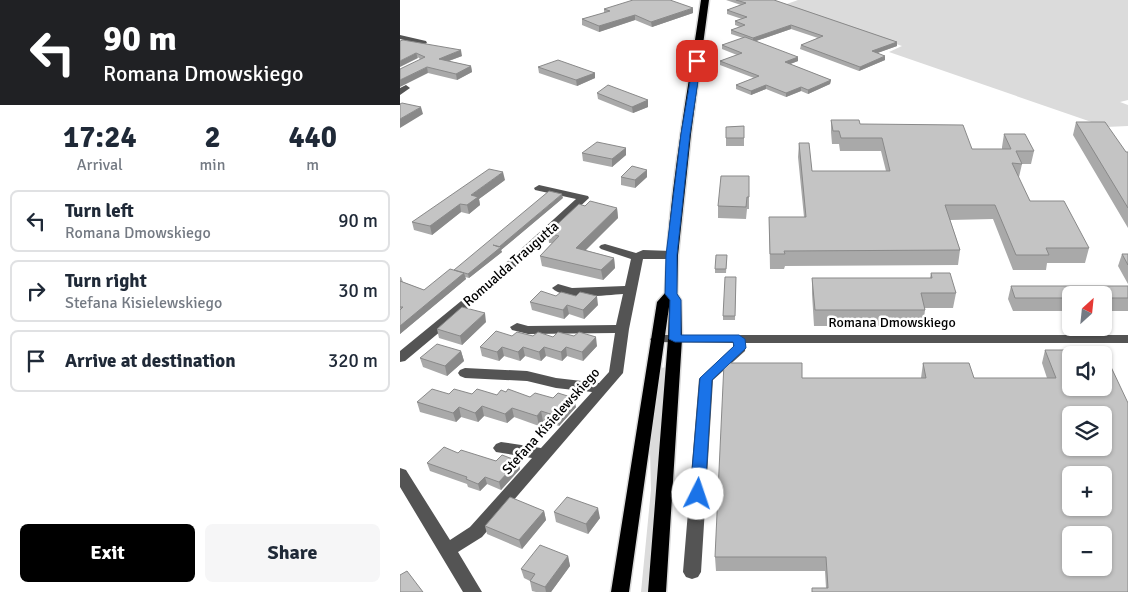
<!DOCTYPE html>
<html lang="en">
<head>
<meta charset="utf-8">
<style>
	:root { --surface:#fff; --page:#f6f6f7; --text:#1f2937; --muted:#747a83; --line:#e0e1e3; --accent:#000 }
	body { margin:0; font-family:Signika,sans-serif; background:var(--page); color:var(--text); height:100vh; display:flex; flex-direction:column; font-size:19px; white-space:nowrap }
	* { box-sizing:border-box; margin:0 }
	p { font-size:16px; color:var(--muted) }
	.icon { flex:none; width:28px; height:28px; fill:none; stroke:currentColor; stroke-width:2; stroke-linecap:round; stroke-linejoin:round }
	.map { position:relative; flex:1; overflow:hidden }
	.side { display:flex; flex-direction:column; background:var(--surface); width:400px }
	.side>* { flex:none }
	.banner { background:#202124; color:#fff; overflow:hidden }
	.needle { width:32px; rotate:27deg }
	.tools { position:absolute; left:662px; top:286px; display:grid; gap:10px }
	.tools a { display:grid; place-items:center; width:50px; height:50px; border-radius:8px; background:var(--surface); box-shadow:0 1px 4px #0004; font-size:25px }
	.pin { position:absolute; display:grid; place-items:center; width:42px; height:42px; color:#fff; margin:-21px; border-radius:10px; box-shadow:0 2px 8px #0006 }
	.me { position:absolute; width:55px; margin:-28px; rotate:4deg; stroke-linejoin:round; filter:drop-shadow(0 0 4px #0008) }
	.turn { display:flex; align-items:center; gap:18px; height:105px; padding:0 20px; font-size:22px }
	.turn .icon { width:65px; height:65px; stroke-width:2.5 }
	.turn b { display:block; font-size:35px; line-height:42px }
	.eta { display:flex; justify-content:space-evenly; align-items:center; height:85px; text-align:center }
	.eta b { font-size:30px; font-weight:700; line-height:35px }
	.button { display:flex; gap:10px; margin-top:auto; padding:10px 20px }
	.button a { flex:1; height:58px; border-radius:8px; background:var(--accent); color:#fff; font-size:20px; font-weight:700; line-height:58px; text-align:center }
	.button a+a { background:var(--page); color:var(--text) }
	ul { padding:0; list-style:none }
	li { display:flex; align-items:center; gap:15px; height:62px; margin:0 10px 8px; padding:0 10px; border:2px solid var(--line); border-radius:8px }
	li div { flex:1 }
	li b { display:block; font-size:19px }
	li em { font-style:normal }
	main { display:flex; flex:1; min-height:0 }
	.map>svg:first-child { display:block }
	.green { fill:#dbdbdb }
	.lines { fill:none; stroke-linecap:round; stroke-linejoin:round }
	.major-casing { stroke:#dbdbdb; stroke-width:3 }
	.minor { fill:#545454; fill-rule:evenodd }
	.major { fill:#000; fill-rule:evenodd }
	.wall { fill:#a9a9a9 }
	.shaded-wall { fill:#898989 }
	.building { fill:#c4c4c4; stroke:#898989; fill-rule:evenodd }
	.route { fill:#1a73e8; stroke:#114b97 }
	.labels { text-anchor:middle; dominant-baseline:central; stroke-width:5; stroke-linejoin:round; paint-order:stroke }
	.street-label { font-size:14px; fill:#000; stroke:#fff }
</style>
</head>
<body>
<main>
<section class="side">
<div class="banner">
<div class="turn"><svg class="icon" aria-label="left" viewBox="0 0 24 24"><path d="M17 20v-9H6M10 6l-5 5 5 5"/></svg><div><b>90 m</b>Romana Dmowskiego</div></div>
</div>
<div class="eta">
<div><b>17:24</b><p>Arrival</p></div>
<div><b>2</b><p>min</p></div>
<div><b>440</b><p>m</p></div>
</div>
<ul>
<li><svg class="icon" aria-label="left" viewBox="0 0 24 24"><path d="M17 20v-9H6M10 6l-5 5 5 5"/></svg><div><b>Turn left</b><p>Romana Dmowskiego</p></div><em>90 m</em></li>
<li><svg class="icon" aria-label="right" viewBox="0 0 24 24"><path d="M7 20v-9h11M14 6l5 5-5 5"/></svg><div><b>Turn right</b><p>Stefana Kisielewskiego</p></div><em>30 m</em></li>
<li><svg class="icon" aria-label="arrive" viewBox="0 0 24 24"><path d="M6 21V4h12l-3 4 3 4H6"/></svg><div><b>Arrive at destination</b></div><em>320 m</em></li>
</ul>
<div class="button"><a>Exit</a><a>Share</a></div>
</section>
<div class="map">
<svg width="728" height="592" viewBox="0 0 728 592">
	<rect width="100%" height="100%" fill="#fff"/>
	<path class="green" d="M398,0H728V100L720,102L728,105V126L706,127L489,52L502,46L384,5Z
		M267,367L247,592H241L251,490L250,451L260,368Z"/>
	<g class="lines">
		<g class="major-casing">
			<path id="major" d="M301,0H309L291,134L278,255L277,294L281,300L282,339L266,592H248L268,339L269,307L229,592H211L257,302L265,293C268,195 287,97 301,0Z"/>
		</g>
		<path class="minor" d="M0,35L26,41L27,43L23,45L0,39Z
			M6,85L10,88L0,95V88Z
			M139,185L188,196L189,198L96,285L5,361L0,362V351L88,279L176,199L135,190L134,188Z
			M205,244L236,253L243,250L272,251L278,255L272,259H243L229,329L223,373L82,537L58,552L82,592H63L0,487V468L6,470L50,540L70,527L132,458L96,452L93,448L96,444L101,442L141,448L192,392L156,388L127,381L65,378L60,376L58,373L60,370L65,368L127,371L156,378L199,383L209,372L215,333L128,334L112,330L110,327L117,323L128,326L216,325L223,294C206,295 164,301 152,288L158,284L172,288L225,286L231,259L201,249L199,247L201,245Z
			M257,335H728V343H346L345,351L313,380L301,572L298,577L292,579L286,577L283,572L299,379L333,347V343L252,342L250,339Z"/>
		<use href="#major" class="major"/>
	</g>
	<path class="wall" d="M326,0H374L497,42V46L477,53L485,60L459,71L400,49L401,45L418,38L391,29L356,41L398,61L390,64L431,80L430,84L408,94L401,91L386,97L366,89L351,95L336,89V85L354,78L320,65V61L337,55L322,49V45L343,38L331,34V30L340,27L335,25V21L342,19L327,14V10L341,5Z
		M204,9L293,13L252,27L235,20L199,32L182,25V19L204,13Z
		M0,41L62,56L49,61L71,66L72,72L57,80L28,73L20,59Z
		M138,67L195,73V78L177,86L139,73Z
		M197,93L248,100V107L233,113L198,99Z
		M431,120L460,124L572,149H602V147L604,134L634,151L631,164H622L619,177H618L630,201L689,248L685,263H647L646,270H613L593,219L550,220L560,250L558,265L385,266L384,269H370L369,217H404L398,157L399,143L412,171H486L481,151H440L439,144H432L431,132Z
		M676,122L726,152H728V228L673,135Z
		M344,126V146H326V127Z
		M226,148V155L212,167L183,161L182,153Z
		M247,170V177L235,188L221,185V177Z
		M349,176V209H347L346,219L318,218V206Z
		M105,180L79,199L80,205L69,214L61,212L32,235L14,230L12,222Z
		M163,198L101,250L102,252L69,278L65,277L66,279L0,334V277H1L3,282L24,290L55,270Z
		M185,206L217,208L218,218L185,250L214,258L215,268L203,280L142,266L140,256L152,243H149L148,233Z
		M722,254H728V284L718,266Z
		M327,255L326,273H315V269Z
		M531,273L556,293L553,308H525V310L523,326H414L412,294V278H530Z
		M336,277L335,320H323V316Z
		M611,286H728V311H704V295H671V311H613L608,299Z
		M156,296L198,305L184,319L169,314L164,319L132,310L130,302Z
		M86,322L62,345L39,338L37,329Z
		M112,336L153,337L197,346L183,361L167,356L162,361L146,356L141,361L125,356L120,361L104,356L99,361L82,356L80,347Z
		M645,350H703L728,592L426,588L425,571H316L315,557L402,378H521L523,363L574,378H647L642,363Z
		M61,351L64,361L47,376L23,367L20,358Z
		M106,392L176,407L159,426L143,421L139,426L114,417L107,423L84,416L78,422L61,417L56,422L20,412L17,402L49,394L97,395Z
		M58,453L96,461H118L120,469L101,490L87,484L80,491L68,487L67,484L30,471L27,463Z
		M144,511L146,520L122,549L87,534L85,526Z
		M154,512L200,518L188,534L156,522Z
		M168,556L170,566L151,592H136L132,591L130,581L124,578L121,569Z"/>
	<path class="shaded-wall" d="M293,8V13L252,27L251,22Z
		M235,15V20L199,32V26Z
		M391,25V29L353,42V38Z
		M497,42V46L472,55V51Z
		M61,50L62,56L40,64L39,59Z
		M16,53L18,58L0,67V61Z
		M485,56V60L459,71L460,67Z
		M398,57V61L385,66V62Z
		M71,66L72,72L57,80L56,74Z
		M27,67L28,73L0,87V80Z
		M195,73V78L177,86L176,80Z
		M431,80L430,84L408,94V90Z
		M366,85V89L351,95V91Z
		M401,87V91L386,97V93Z
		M248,100V107L233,113L232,107Z
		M21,107L23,114L0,128V119Z
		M226,148V155L212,167V159Z
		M247,170V177L235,188V180Z
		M103,172L105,180L79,199L80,205L69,214L67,205L71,195Z
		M162,194L163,198L101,250L102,252L69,278L68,274L99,247Z
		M60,204L61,212L32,235L30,226Z
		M217,208L218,218L178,258L176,248Z
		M214,258L215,268L203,280L201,270Z
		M64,273L66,279L0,334V326Z
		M197,296L198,305L184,319L183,310Z
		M167,305L169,314L164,319L163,310Z
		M85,313L86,322L62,345L60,336Z
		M196,337L197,346L183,361L182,352Z
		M102,347L104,356L99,361L97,352Z
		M123,347L125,356L120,361L118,352Z
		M144,347L146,356L141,361L139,352Z
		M166,347L167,356L162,361L161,352Z
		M61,351L64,361L47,376L45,366Z
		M174,398L176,407L159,426L157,416Z
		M82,406L84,416L78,422L75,413Z
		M59,407L61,417L56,422L53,413Z
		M112,408L114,417L107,423L105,414Z
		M141,411L143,421L139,426L137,416Z
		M118,461L120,469L101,490L99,482Z
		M85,477L87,484L80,491L78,484Z
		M198,508L200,518L188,534L186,524Z
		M144,511L146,520L122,549L119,540Z
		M168,556L170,566L151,592H146L145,587Z"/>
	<path class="building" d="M233,0H270L293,8L251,22L235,15L199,26L182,19L210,11L204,9Z
		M336,0H374L497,42L472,51L485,56L460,67L401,45L423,36L391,25L353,38L331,30L345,25L335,21L347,17L327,10L346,3Z
		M345,37L398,57L385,62L431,80L408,90L401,87L386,93L366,85L351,91L336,85L359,76L320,61L342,53L322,45Z
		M3,40L61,50L39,59L71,66L56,74L27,67L0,80V69L25,57L16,53L0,61V41Z
		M158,60L195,73L176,80L138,67Z
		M208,85L248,100L232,107L197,93Z
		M2,103L21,107L0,119V104Z
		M431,120H459L460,124L563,125L572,149H611L604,134H625L634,151H616L622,164L612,163L630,201H664L689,248H646L649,255H616L595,205H545L560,250L384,251L385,254H370L369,217H406L399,143H409L412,171H490L482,138H441L439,131H433Z
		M676,122H705L726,152H728V208Z
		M344,126V138H326V127Z
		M197,142L226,148L212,159L182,153Z
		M232,166L247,170L235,180L221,177Z
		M89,169L103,172L71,195L78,197L67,205L60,204L30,226L12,222Z
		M321,176H349V197H347L346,207L318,206Z
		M149,191L162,194L99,247L93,245L101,247L68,274L54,270Z
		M190,201L217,208L176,248L214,258L201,270L140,256L159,236L148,233L179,204L185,206Z
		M722,254H728V265Z
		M316,255H327L326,269H315Z
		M50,269L64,273L0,326V310L3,307H0V281L24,290Z
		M531,273H550L556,293H521L525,310H415L412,278H532Z
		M325,277H336L335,316H323Z
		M611,286H728V298H704V295H671V298H615Z
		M141,291L156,296L161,292L176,296L180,292L197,296L183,310L167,305L163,310L130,302Z
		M62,307L85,313L60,336L37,329Z
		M96,331L112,336L117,332L133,336L138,332L153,337L158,332L174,336L179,332L196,337L182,352L166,347L161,352L144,347L139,352L123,347L118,352L102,347L97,352L80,347Z
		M37,344L61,351L45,366L20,358Z
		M645,350H703L728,403V592H412V588H428L426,557H315L324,363H402V378H526L523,363H569L574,378H656ZM671,355H704V388H671ZM671,415H704V448H671ZM671,475H704V508H671ZM671,535H704V568H671Z
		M32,389L49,394L54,389L72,394L77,389L97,395L101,390L106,392L108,389L130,397L135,393L153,398L158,393L174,398L157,416L141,411L137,416L112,408L105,414L82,406L75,413L59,407L53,413L17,402Z
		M44,447L58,453L61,450L96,461L102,455L118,461L99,482L85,477L78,484L66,479L67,477L27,463Z
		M110,497L144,511L119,540L85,526Z
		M167,497L198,508L186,524L154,512Z
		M140,545L168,556L145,587L130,581L135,574L121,569Z
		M7,571L23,592H0V575Z"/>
	<path class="route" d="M294,59L301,61L290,134L277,255V294L281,300V335H339L345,339L346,348L312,380L305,494L303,498L298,500L293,498L290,494L300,378L334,346L333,342H275L269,339L270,300L265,294L266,255L281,134Z"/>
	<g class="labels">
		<g class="street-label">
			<text transform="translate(111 264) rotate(-41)">Romualda Traugutta</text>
			<text x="492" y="322">Romana Dmowskiego</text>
			<text transform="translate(151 421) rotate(-48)">Stefana Kisielewskiego</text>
		</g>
	</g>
</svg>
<div class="tools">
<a><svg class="needle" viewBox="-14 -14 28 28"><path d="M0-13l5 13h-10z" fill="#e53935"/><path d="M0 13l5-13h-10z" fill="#747a83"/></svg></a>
<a><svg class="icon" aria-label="sound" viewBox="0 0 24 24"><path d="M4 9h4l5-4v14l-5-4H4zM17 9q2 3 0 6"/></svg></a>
<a><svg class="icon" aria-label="layers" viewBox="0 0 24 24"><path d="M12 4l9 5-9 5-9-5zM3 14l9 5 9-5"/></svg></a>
<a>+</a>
<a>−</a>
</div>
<div class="pin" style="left:297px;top:61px;background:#d93025"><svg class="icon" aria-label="arrive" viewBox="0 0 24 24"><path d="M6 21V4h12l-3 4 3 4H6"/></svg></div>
<svg class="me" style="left:298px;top:494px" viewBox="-20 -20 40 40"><circle r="19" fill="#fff"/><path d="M0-13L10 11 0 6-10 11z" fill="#1a73e8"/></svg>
</div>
</main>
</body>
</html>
